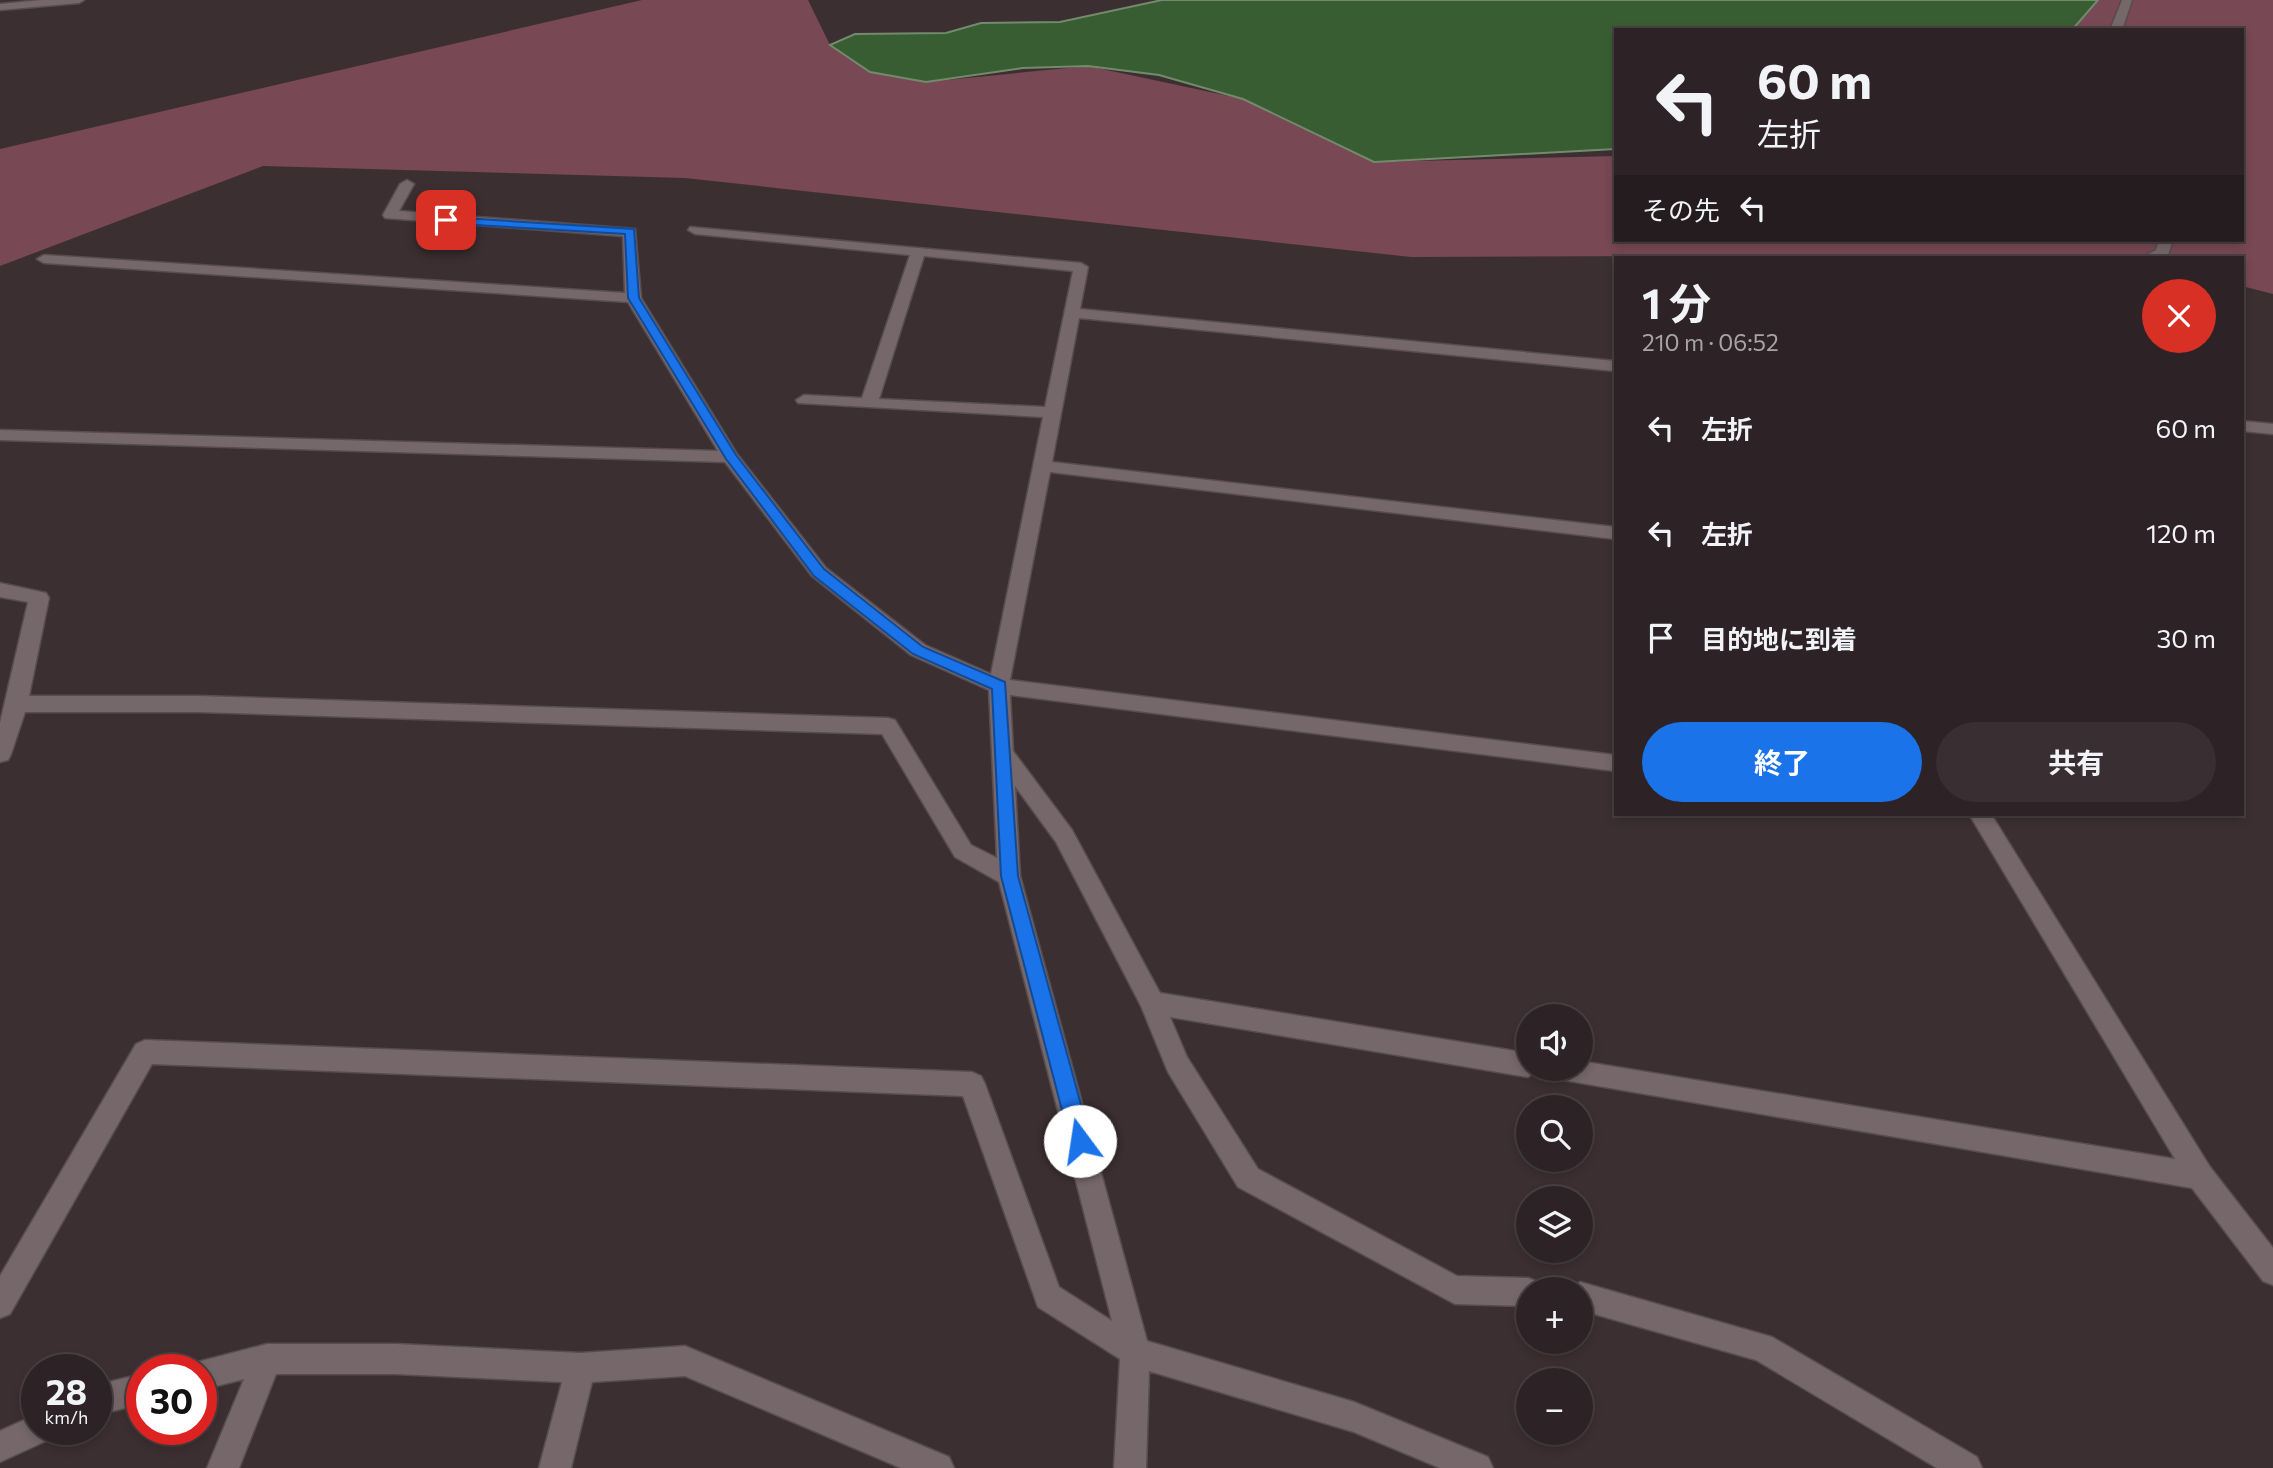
<!DOCTYPE html>
<html lang="ja">
<head>
<meta charset="utf-8">
<style>
	:root { --surface:#2d2326; --page:#392f32; --text:#f1f3f6; --muted:#a7a4a7; --line:#484043; --accent:#1a73e8 }
	body { margin:0; font-family:Commissioner,"Noto Sans JP",sans-serif; background:var(--page); color:var(--text); height:100vh; display:flex; flex-direction:column; font-size:26px; white-space:nowrap }
	* { box-sizing:border-box; margin:0 }
	p { font-size:23px; color:var(--muted) }
	.icon { flex:none; width:38px; height:38px; fill:none; stroke:currentColor; stroke-width:2; stroke-linecap:round; stroke-linejoin:round }
	.map { position:relative; flex:1; overflow:hidden }
	.details { position:absolute; left:1614px; top:256px; width:630px; height:560px; display:flex; flex-direction:column; background:var(--surface); border-radius:0px; box-shadow:0 4px 10px #0003,0 0 0 2px var(--line) }
	.details>* { flex:none }
	.hud { position:absolute; left:1614px; top:28px; width:630px; height:214px; border-radius:0px; box-shadow:0 4px 10px #0003,0 0 0 2px var(--line); background:#2d2326; color:var(--text); overflow:hidden }
	.controls { position:absolute; left:1516px; top:1004px; display:grid; gap:14px }
	.controls a { display:grid; place-items:center; width:77px; height:77px; border-radius:50%; background:var(--surface); box-shadow:0 4px 10px #0003,0 0 0 2px var(--line); font-size:35px }
	.speed { position:absolute; left:21px; top:1354px; display:flex; gap:14px; font-size:35px; font-weight:700; text-align:center }
	.speed>* { display:grid; place-content:center; width:91px; height:91px; border-radius:50%; background:var(--surface); box-shadow:0 4px 10px #0003,0 0 0 2px var(--line); line-height:1 }
	.speed small { font-size:18px; font-weight:400 }
	.speed .limit { border:10px solid #d22; background:#fff; color:#111 }
	.pin { position:absolute; display:grid; place-items:center; width:60px; height:60px; color:#fff; margin:-30px; border-radius:14px; box-shadow:0 4px 10px #0006 }
	.me { position:absolute; width:77px; margin:-38px; rotate:346deg; stroke-linejoin:round; filter:drop-shadow(0 0 5px #0008) }
	.turn { display:flex; align-items:center; gap:24px; height:147px; padding:0 28px; font-size:32px }
	.turn .icon { width:91px; height:91px; stroke-width:2.5 }
	.turn b { display:block; font-size:49px; line-height:60px }
	.then { display:flex; align-items:center; height:66px; padding:0 28px; background:#0003; gap:14px; font-size:26px }
	.round { display:grid; place-items:center; flex:none; width:74px; height:74px; border-radius:37px; background:var(--page) }
	.head { display:flex; align-items:center; justify-content:space-between; height:119px; padding:0 28px }
	h1 { font-size:42px; font-weight:700; line-height:52px }
	.button { display:flex; gap:14px; margin-top:auto; padding:14px 28px }
	.button a { flex:1; height:80px; border-radius:42px; background:var(--accent); color:#fff; font-size:28px; font-weight:700; line-height:80px; text-align:center }
	.button a+a { background:var(--page); color:var(--text) }
	ul { padding:0; list-style:none }
	li { display:flex; align-items:center; gap:21px; height:105px; padding:0 28px }
	li div { flex:1 }
	li b { display:block; font-size:26px }
	li em { font-style:normal }
	.map>svg:first-child { display:block }
	.green { fill:#784854 }
	.water { fill:#395d32; stroke:#738a6c; stroke-width:2 }
	.lines { fill:none; stroke-linecap:round; stroke-linejoin:round }
	.minor-casing { stroke:#574c4e; stroke-width:3 }
	.minor { fill:#76676a; fill-rule:evenodd }
	.route { fill:#1a73e8; stroke:#114b97; stroke-width:2 }
</style>
</head>
<body>
<div class="map">
<svg width="2273" height="1468" viewBox="0 0 2273 1468">
	<rect width="100%" height="100%" fill="#3c2f32"/>
	<path class="green" d="M642,0H808L830,45L926,82L1088,66L1243,99L1374,162L1615,156V240H2242V30H2061L2083,0H2273V294L2242,286V257H2124L2109,254L1411,257L685,178L263,166L0,266V149Z"/>
	<path class="water" d="M1162,0H2098L2072,30H1615V149L1374,162L1243,99L1159,75L1088,66L1023,68L926,82L870,72L830,45L855,34L946,33L981,23L1060,22Z"/>
	<g class="lines">
		<g class="minor-casing">
			<path id="minor" d="M42,0H84L79,3L0,10V4Z
				M2122,0H2132L2122,30H2110Z
				M407,180L414,184L399,211L635,229L641,298L737,454L826,568L925,645L991,674L1043,417L798,403L796,400L804,395L862,398L910,255L695,234L688,230L690,227L1081,263L1088,267L1080,309L1615,361V371L1079,318L1052,462L1615,527V539L1050,472L1010,680L1615,755V771L1010,695L1013,751L1072,830L1160,993L1528,1053V1069H1539L1528,1077L1170,1017L1187,1057L1258,1169L1457,1276L1528,1278L1538,1282L1541,1290H1528V1306L1455,1304L1238,1187L1168,1072L1141,1006L1056,842L1015,786L1020,876L1147,1341L1354,1402L1488,1457L1493,1468H1440L1354,1432L1149,1371L1146,1468H1114L1120,1359L1038,1307L963,1096L152,1064L10,1314L0,1318V1276L136,1044L145,1040L972,1072L981,1076L985,1084L1059,1287L1112,1321L999,882L955,857L882,734L198,712H25L11,754L8,760L0,762V723L28,602L0,597V583L46,593L49,598L29,696H198L888,718L895,720L971,845L997,858L989,690L911,655L812,576L725,462L0,440V430L718,451L628,302L44,263L37,259L44,255L625,293L623,236L385,218L383,215L400,184ZM924,256L1073,271L1045,407L879,399Z
				M2159,240H2173L2168,255L2143,257L2156,250Z
				M2242,421L2273,424V434L2242,431Z
				M1969,814H1991L2210,1167L2273,1248V1285L2263,1281L2192,1188L1546,1077L1542,1069H1580V1061L2175,1159Z
				M1580,1282L1772,1337L1977,1457L1982,1468H1937L1756,1360L1580,1310V1290H1568Z
				M267,1344H396L581,1353L685,1346L949,1457L954,1468H901L685,1376L592,1382L571,1468H539L562,1382L396,1374H276L239,1468H207L244,1379L201,1390V1370H188L190,1364Z
				M142,1374V1404L96,1415V1385Z
				M37,1414V1430H52L48,1440L0,1462V1431Z"/>
		</g>
		<use href="#minor" class="minor"/>
	</g>
	<path class="route" d="M446,217L634,229L639,298L736,455L824,569L923,647L1005,682L1018,876L1091,1141L1088,1148L1080,1150L1073,1148L1070,1141L1001,876L992,689L913,654L814,576L726,459L628,298L625,234L442,223V218Z"/>
</svg>
<div class="controls">
<a><svg class="icon" aria-label="sound" viewBox="0 0 24 24"><path d="M4 9h4l5-4v14l-5-4H4zM17 9q2 3 0 6"/></svg></a>
<a><svg class="icon" aria-label="search" viewBox="0 0 24 24"><circle cx="10" cy="10" r="6"/><path d="M15 15l6 6"/></svg></a>
<a><svg class="icon" aria-label="layers" viewBox="0 0 24 24"><path d="M12 4l9 5-9 5-9-5zM3 14l9 5 9-5"/></svg></a>
<a>+</a>
<a>−</a>
</div>
<div class="speed"><div>28<small>km/h</small></div><div class="limit">30</div></div>
<div class="pin" style="left:446px;top:220px;background:#d93025"><svg class="icon" aria-label="arrive" viewBox="0 0 24 24"><path d="M6 21V4h12l-3 4 3 4H6"/></svg></div>
<svg class="me" style="left:1080px;top:1141px" viewBox="-20 -20 40 40"><circle r="19" fill="#fff"/><path d="M0-13L10 11 0 6-10 11z" fill="#1a73e8"/></svg>
<div class="hud">
<div class="turn"><svg class="icon" aria-label="left" viewBox="0 0 24 24"><path d="M17 20v-9H6M10 6l-5 5 5 5"/></svg><div><b>60 m</b>左折</div></div>
<div class="then">その先<svg class="icon" aria-label="left" viewBox="0 0 24 24"><path d="M17 20v-9H6M10 6l-5 5 5 5"/></svg></div>
</div>
<section class="details">
<div class="head"><div><h1>1 分</h1><p>210 m · 06:52</p></div><a class="round" style="background:#d93025;color:#fff"><svg class="icon" aria-label="close" viewBox="0 0 24 24"><path d="M6 6l12 12M18 6L6 18"/></svg></a></div>
<ul>
<li><svg class="icon" aria-label="left" viewBox="0 0 24 24"><path d="M17 20v-9H6M10 6l-5 5 5 5"/></svg><div><b>左折</b></div><em>60 m</em></li>
<li><svg class="icon" aria-label="left" viewBox="0 0 24 24"><path d="M17 20v-9H6M10 6l-5 5 5 5"/></svg><div><b>左折</b></div><em>120 m</em></li>
<li><svg class="icon" aria-label="arrive" viewBox="0 0 24 24"><path d="M6 21V4h12l-3 4 3 4H6"/></svg><div><b>目的地に到着</b></div><em>30 m</em></li>
</ul>
<div class="button"><a>終了</a><a>共有</a></div>
</section>
</div>
</body>
</html>
